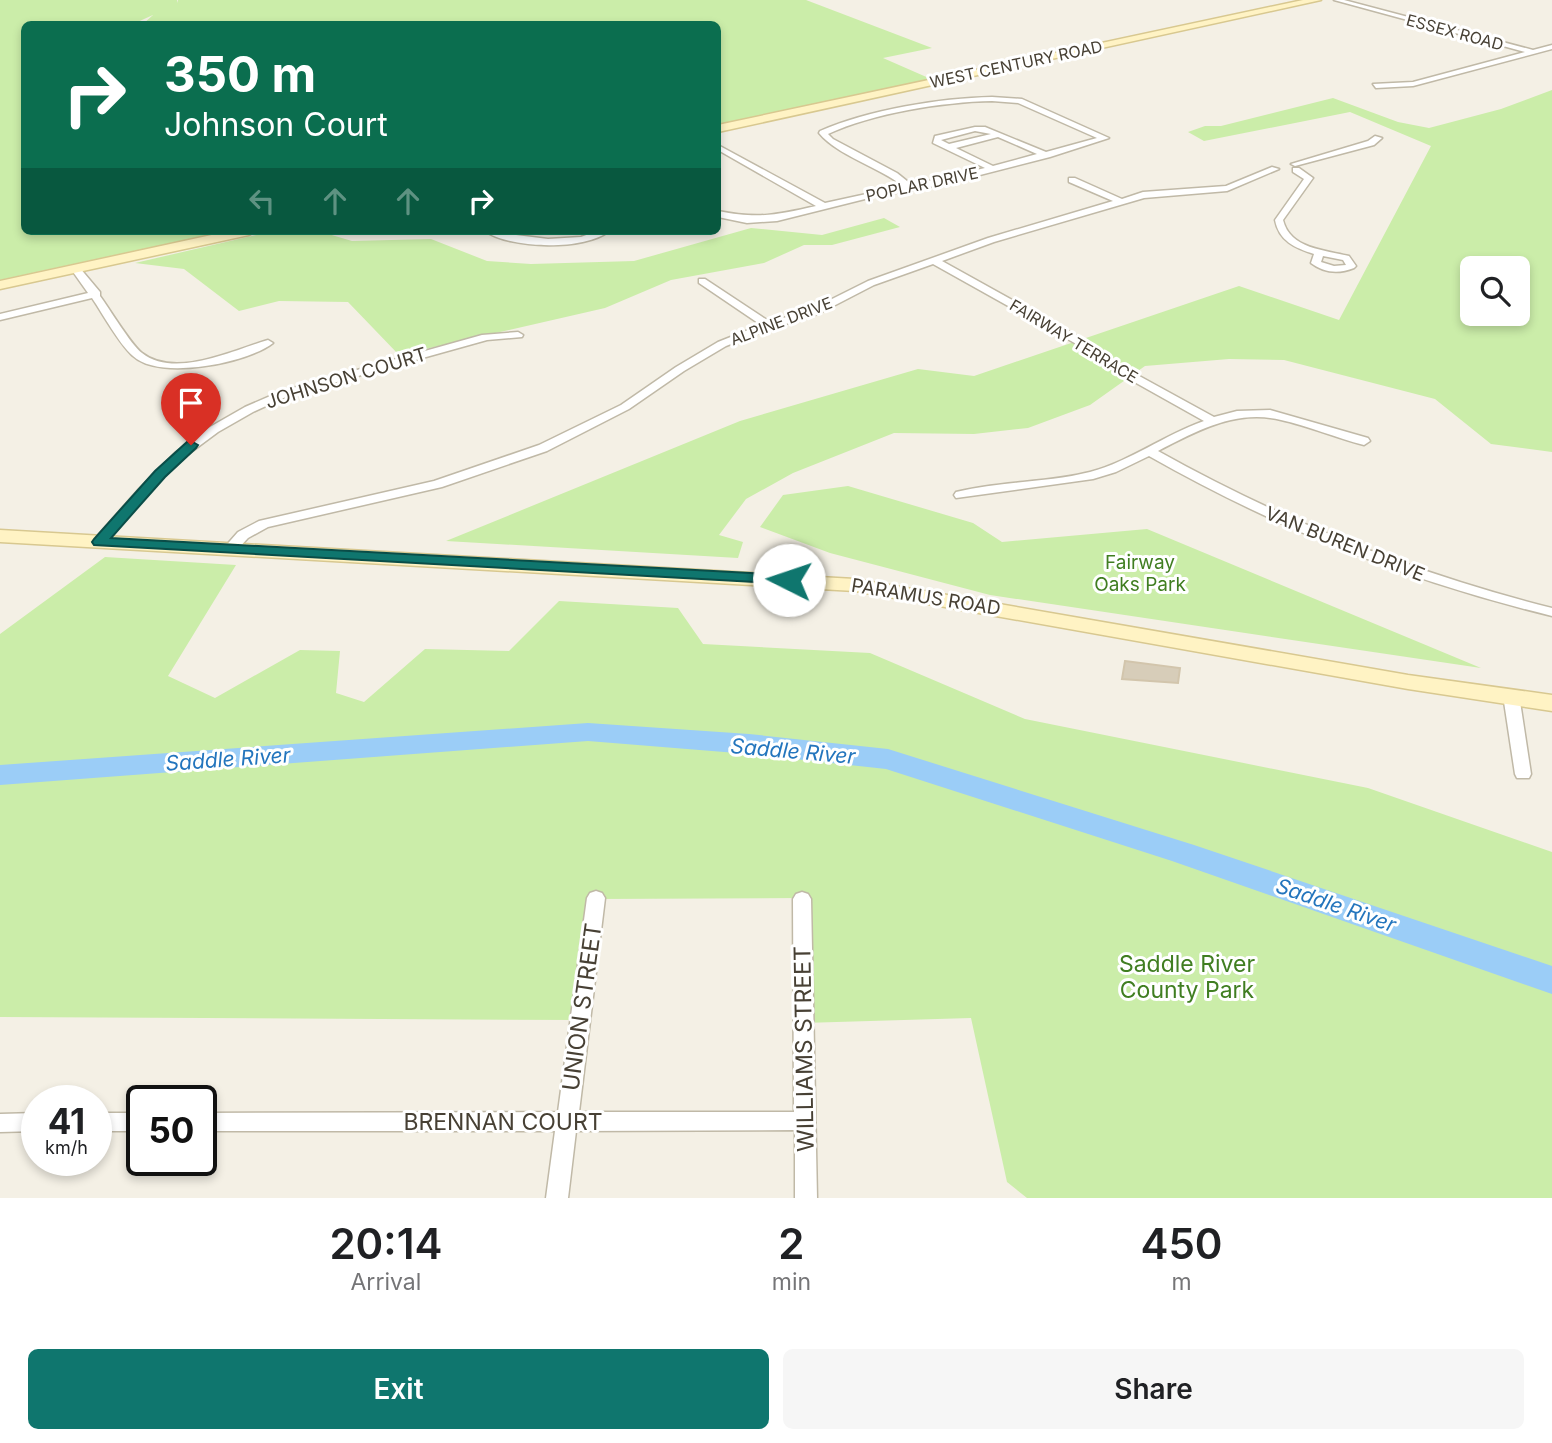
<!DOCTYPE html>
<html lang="en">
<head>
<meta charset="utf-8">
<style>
	:root { --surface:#fff; --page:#f6f6f6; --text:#202124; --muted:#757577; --accent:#0f766e }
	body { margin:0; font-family:Inter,sans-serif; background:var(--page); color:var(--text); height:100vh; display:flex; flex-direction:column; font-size:26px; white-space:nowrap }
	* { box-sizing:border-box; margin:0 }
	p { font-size:23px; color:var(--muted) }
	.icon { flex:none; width:38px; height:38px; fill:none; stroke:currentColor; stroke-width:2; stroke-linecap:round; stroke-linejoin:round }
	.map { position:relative; height:1198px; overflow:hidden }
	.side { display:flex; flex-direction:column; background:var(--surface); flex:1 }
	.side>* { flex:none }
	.hud { position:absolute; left:21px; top:21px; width:700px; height:214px; border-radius:10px; box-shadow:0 4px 10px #0003; background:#0b6e4f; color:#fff; overflow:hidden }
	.tools { position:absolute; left:1460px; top:256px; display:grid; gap:14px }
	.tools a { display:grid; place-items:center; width:70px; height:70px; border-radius:10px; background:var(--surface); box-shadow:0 4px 10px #0003; font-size:35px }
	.speed { position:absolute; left:21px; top:1085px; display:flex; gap:14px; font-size:35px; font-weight:700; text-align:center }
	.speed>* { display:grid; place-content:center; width:91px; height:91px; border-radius:50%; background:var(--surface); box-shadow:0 4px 10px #0003; line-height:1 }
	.speed small { font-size:18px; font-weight:400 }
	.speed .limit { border:4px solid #111; border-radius:10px; background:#fff; color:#111 }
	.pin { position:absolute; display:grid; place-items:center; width:60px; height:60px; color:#fff; margin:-72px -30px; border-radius:50% 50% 50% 0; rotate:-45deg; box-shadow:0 0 7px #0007 }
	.pin .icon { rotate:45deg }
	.me { position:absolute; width:77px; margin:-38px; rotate:274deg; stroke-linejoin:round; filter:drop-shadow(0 0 5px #0008) }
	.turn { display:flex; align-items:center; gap:24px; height:147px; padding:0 28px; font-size:32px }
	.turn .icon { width:91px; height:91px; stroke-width:2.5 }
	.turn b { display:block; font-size:49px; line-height:60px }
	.lanes { display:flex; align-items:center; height:66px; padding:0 28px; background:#0003; justify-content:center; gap:35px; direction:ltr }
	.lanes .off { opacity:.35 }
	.eta { display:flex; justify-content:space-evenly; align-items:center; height:119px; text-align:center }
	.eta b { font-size:42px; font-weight:600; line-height:49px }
	.primary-button { display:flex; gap:14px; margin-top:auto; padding:14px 28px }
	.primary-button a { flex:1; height:80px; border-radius:10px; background:var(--accent); color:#fff; font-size:28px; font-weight:600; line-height:80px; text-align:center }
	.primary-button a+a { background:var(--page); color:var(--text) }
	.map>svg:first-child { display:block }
	.green { fill:#cbeda9; fill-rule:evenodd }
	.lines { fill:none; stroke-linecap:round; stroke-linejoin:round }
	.river { fill:#9bcdf7; fill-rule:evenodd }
	.building { fill:#d7cdb9; stroke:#d2c5ac; stroke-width:2 }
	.minor-casing { stroke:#c0b9a7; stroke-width:3 }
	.secondary-casing { stroke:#d8c890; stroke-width:3 }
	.minor { fill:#fff; fill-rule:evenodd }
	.secondary { fill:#fff3c4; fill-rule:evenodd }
	.route { fill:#0f766e; stroke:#0a4d48; stroke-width:2 }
	.labels { text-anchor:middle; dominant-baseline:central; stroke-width:6; stroke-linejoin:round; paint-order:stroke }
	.far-street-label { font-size:16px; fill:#474034; stroke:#fff }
	.street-label { font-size:19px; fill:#474034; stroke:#fff }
	.park-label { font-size:19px; fill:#407e21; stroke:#fff }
	.water-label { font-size:21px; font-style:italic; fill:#2375bd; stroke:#fff }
	.near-park-label { font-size:23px; fill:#407e21; stroke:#fff }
	.near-street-label { font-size:23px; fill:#474034; stroke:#fff }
</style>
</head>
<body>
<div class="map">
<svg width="1552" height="1198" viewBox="0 0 1552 1198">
	<rect width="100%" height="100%" fill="#f4f0e5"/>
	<path class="green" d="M0,0H177V3L178,0H806L932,48L883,58L931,79L718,125V24H143L153,15L133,24H24V231H226L0,280Z
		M1552,90V452L1491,444L1435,399L1284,360L1229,359L1145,366L1090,405L1028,428L974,434L894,433L793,473L746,499L719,535L743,542L738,558L446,541L740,421L918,369L974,376L1239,286L1339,320L1431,146L1350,112L1204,141L1188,132L1205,126H1221L1333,98L1398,122L1429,128L1501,109ZM1472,268H1517V313H1472Z
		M884,218L900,227L832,245H804L764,263L671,280L605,308L399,355L348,302L279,301L239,311L184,269L135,263L273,231H318L352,241L431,239L487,261L531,264L634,261L751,228L822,235Z
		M848,486L973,523L1002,542L1147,529L1481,668L990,595L830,553L760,527L783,495Z
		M105,557L236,565L168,676L215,698L300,650L340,651L336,693L364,702L425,649L509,651L559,601L678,608L703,644L870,653L1025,719L1368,788L1552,852V1198H1027L1007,1182L971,1018L803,1023L800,898L597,899L580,1020L0,1017V634Z"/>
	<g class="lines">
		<path class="river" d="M588,723L749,734L888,749L1194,845L1552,966V994L1172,861L886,769L749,754L588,741L0,785V765Z"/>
	</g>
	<path class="building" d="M1125,661L1180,668L1178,683L1122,679Z"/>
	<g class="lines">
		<g class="minor-casing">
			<path id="minor" d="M1334,0H1344L1533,50L1552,45V49L1413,86L1376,88L1373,84L1413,82L1525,52Z
				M992,97L1022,99L1109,138L1050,157L941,185L877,196L777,221L747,223L718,217V211C758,219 777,215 816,206L718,150V145L825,203L903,186C879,167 838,156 819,133L820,131C868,110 940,98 992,97ZM992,101L1018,103L1097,138L1046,152L985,127H975L935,136L933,143L985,168L912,185L897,173L833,139L828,134C873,113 943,102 992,101ZM975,131L991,134L949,144L941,140ZM998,137L1037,154L993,166L956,148Z
				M1375,136L1382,138L1374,145L1295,166L1291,164L1368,141Z
				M1272,167L1279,169L1227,191L1144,198L994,242L942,261L1088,342L1121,366L1214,417L1237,411L1270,410L1368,438L1370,441L1364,445C1336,438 1309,426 1281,420C1236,409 1197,431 1158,451C1283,521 1413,573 1552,608V616C1406,580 1280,530 1149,456L1116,472L1093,479L956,498L954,495L956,492C1000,481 1046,483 1090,472C1131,461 1164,435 1204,421L1113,370L1080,346L933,264L874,285L818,314L763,331L726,346L684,371L629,409L547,451L442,487L268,527L248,538L235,552L230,553L223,549L238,532L259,521L434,481L539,445L621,405L676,367L718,342L761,325L699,283V279H705L770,322L810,310L868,281L988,238L1113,201L1069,182V178H1075L1122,199L1143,192L1226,186Z
				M1293,168H1299L1313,178L1283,220C1290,249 1325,250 1349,256L1356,266L1354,268C1339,274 1324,273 1311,263L1314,254C1295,248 1279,241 1275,220L1304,179L1293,172ZM1323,256L1343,260L1346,265L1334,266L1321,262Z
				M485,231L548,239L581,237L597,231H609C585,251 510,249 485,231Z
				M76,266L79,267L100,292V296C109,308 131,345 142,353C175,379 234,350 268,340L273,343C248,363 159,381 133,356C119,344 103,314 92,298L0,320V314L88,293L71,269Z
				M518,332L523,335L522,337L487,340L290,395L253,412L218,432L183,458L159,481L104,545H94L92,542L139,489L175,453L210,427L245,407L282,391L482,335Z
				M1511,690L1519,695L1531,774L1529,778H1517L1515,774L1503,695Z
				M596,891L602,893L605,898L579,1112H794L793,899L796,894L802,892L808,894L811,899L817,1198H795V1130L576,1131L568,1198H546L555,1131H201V1113L558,1112L587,898L590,893Z
				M37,1113V1131L0,1132V1114Z
				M96,1113H142V1131H96Z"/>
		</g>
		<g class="secondary-casing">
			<path id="secondary" d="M1303,0H1321L718,132V125Z
				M230,231H256L249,235L0,289V281Z
				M0,530L855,579L1408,675L1552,695V711L1408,689L855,591L0,542Z"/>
		</g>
		<use href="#minor" class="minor"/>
		<use href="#secondary" class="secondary"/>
	</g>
	<path class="route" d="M191,441L198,445L196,448L165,477L111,538L789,575L797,580L789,584L94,545L92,542L94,539L155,471L187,442Z"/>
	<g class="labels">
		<g class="far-street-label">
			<text transform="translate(1455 32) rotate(15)">ESSEX ROAD</text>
			<text transform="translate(1016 64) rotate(-12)">WEST CENTURY ROAD</text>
			<text transform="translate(922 184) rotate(-12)">POPLAR DRIVE</text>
			<text transform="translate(781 321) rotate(-21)">ALPINE DRIVE</text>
			<text transform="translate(1074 341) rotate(31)">FAIRWAY TERRACE</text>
		</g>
		<g class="street-label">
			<text transform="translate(346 378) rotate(-17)">JOHNSON COURT</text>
			<text transform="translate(1345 544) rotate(22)">VAN BUREN DRIVE</text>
			<text transform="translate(926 597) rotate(9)">PARAMUS ROAD</text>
		</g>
		<g class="park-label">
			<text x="1140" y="562">Fairway<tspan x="1140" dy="22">Oaks Park</tspan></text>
		</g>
		<g class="water-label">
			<text transform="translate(793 751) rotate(5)">Saddle River</text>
			<text transform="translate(228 759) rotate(-4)">Saddle River</text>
			<text transform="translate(1336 905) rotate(19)">Saddle River</text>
		</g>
		<g class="near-park-label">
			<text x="1187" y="964">Saddle River<tspan x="1187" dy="26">County Park</tspan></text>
		</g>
		<g class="near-street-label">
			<text transform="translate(582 1007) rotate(-82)">UNION STREET</text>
			<text transform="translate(804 1049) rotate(-91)">WILLIAMS STREET</text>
			<text x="503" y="1122">BRENNAN COURT</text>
		</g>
	</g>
</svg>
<div class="tools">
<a><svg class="icon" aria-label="search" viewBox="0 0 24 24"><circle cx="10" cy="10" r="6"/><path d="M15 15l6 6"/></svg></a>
</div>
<div class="speed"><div>41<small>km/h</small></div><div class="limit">50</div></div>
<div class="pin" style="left:191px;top:445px;background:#d93025"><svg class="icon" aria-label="arrive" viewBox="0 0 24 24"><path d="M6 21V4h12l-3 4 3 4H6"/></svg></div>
<svg class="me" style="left:789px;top:580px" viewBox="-20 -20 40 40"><circle r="19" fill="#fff"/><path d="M0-13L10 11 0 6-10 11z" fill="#0f766e"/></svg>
<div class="hud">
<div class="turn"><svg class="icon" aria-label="right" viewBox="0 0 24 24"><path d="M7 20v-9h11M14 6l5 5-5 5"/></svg><div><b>350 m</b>Johnson Court</div></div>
<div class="lanes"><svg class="icon off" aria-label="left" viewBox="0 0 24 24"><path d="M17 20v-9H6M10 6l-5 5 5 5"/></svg><svg class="icon off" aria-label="ahead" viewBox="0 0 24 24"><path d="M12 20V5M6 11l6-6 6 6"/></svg><svg class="icon off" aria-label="ahead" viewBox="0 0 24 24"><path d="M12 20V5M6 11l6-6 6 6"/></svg><svg class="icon" aria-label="right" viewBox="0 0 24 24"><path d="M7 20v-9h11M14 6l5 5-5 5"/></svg></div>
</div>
</div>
<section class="side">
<div class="eta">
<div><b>20:14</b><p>Arrival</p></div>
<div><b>2</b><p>min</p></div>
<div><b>450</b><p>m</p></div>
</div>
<div class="primary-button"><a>Exit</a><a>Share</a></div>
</section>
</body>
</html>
